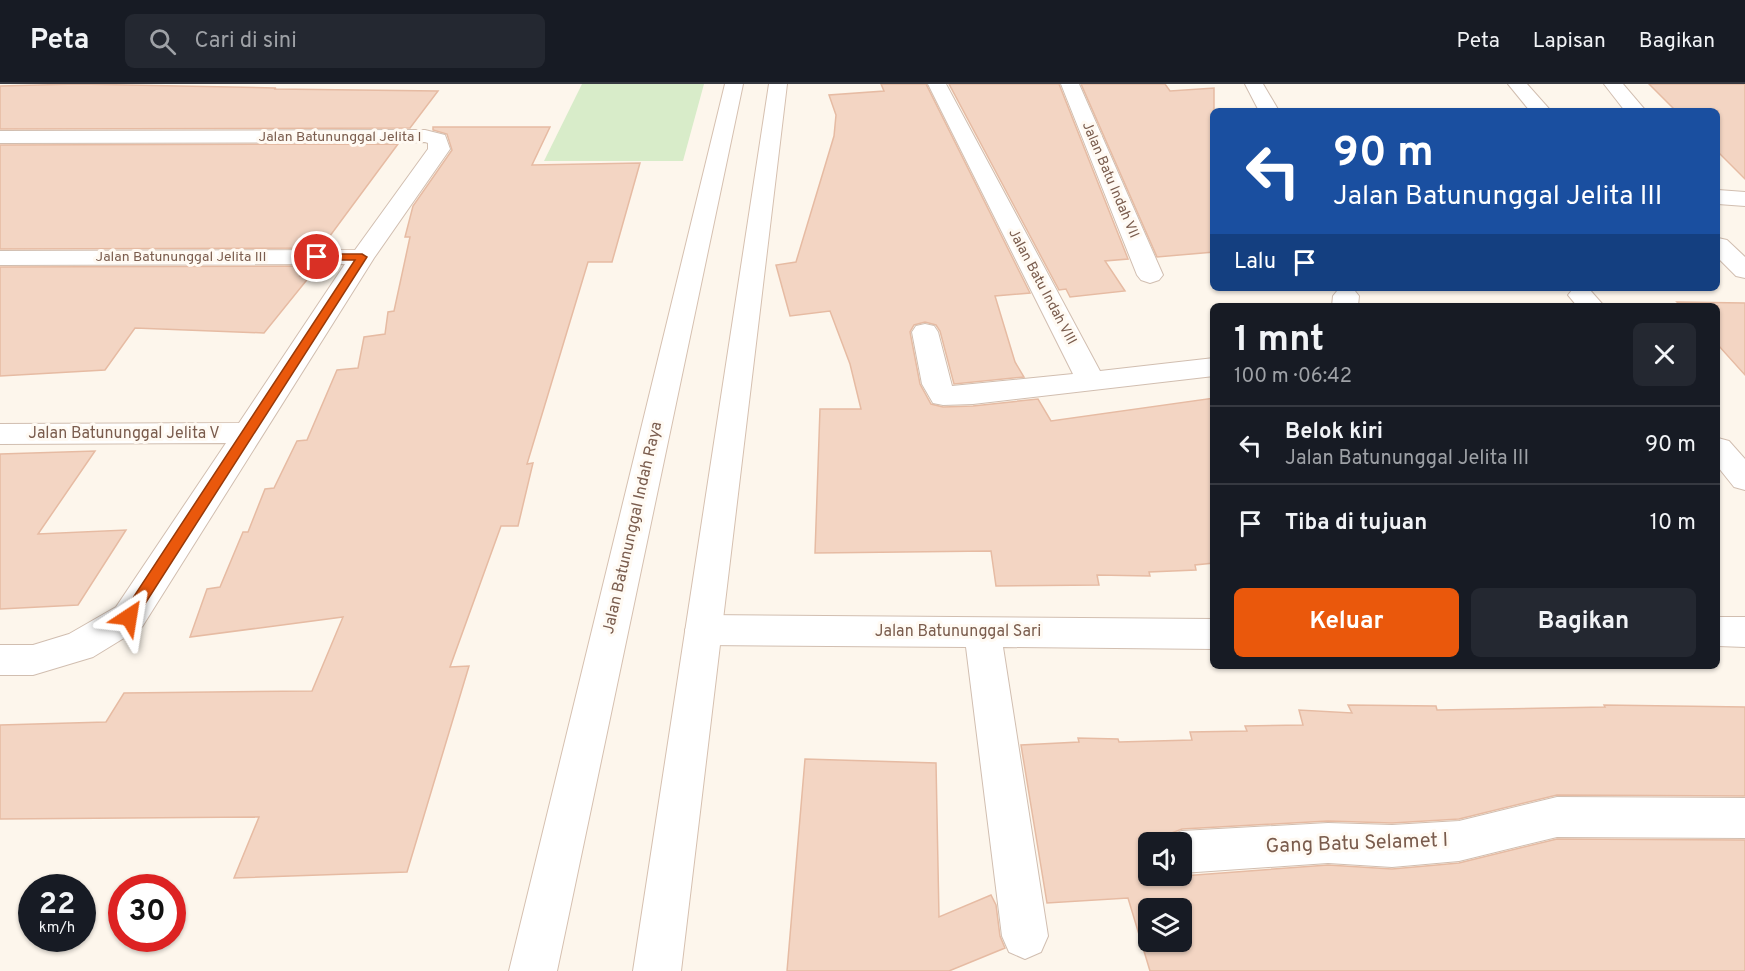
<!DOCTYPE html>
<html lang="id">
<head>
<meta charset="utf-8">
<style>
	:root { --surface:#171b24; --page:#242831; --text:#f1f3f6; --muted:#9ea1a6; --line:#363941; --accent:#ea580c }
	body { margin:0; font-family:Overpass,sans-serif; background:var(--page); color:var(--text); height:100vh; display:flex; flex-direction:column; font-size:22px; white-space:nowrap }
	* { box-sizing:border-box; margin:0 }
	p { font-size:20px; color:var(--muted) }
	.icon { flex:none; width:33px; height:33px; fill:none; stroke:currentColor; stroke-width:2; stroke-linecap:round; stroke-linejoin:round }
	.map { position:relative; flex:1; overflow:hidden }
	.side { position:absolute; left:1210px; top:219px; width:510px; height:366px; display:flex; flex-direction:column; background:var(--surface); border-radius:9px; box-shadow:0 2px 4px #0004 }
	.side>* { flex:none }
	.top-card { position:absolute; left:1210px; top:24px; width:510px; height:183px; border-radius:9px; box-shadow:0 2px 4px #0004; background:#1a4fa0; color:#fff; overflow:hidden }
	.fabs { position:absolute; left:1138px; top:748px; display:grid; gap:12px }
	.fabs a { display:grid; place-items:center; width:54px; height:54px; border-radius:9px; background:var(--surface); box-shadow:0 2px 4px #0004; font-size:30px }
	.speed { position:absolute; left:18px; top:790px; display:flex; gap:12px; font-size:30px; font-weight:700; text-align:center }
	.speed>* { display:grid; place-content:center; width:78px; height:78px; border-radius:50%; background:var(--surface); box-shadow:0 2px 4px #0004; line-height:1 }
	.speed small { font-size:15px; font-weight:400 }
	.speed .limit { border:9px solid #d22; background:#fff; color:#111 }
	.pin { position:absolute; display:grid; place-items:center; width:51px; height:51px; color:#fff; margin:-26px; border:3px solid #fff; border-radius:50%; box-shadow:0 2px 6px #0007 }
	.me { position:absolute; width:66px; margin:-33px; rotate:33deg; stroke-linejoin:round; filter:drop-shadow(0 0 4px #0008) }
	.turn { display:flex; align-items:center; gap:21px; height:126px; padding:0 24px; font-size:27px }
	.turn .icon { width:78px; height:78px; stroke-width:2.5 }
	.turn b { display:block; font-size:42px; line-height:51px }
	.then { display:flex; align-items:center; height:57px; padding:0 24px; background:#0003; gap:12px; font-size:22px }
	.round { display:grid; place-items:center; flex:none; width:63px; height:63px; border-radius:9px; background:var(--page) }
	.summary { display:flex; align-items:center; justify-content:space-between; height:102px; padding:0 24px }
	h1 { font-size:36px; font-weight:700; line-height:45px }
	.primary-button { display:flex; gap:12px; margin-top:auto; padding:12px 24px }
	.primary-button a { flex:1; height:69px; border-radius:9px; background:var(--accent); color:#fff; font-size:24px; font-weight:700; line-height:69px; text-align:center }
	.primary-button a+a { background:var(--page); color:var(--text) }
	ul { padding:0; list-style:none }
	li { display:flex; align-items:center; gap:18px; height:78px; padding:0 24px; border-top:2px solid var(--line) }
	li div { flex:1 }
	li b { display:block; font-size:22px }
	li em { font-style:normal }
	header { display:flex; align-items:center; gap:36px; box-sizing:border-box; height:84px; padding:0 30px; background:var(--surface); border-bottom:2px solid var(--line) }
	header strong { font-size:28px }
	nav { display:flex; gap:33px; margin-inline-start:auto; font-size:21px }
	.search { width:420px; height:54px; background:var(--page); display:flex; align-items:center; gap:15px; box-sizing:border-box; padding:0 21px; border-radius:9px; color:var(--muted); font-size:22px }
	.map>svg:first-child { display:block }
	.green { fill:#d8ecc9 }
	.building { fill:#f3d5c3; stroke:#e6bba3; stroke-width:1.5; fill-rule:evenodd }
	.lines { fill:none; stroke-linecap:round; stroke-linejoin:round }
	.street-casing { stroke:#d1beb0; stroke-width:2 }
	.secondary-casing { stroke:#d6c0b0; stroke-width:2 }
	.street { fill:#fff; fill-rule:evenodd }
	.secondary { fill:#fff; fill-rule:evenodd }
	.route { fill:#ea580c; stroke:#983908; stroke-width:1.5 }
	.labels { text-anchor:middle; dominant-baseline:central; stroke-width:6; stroke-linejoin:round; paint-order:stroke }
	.far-street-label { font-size:14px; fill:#7a5c4d; stroke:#fffaf3 }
	.street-label { font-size:16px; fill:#7a5c4d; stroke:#fffaf3 }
	.near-street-label { font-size:20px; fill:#7a5c4d; stroke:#fffaf3 }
</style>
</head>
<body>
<header>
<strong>Peta</strong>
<div class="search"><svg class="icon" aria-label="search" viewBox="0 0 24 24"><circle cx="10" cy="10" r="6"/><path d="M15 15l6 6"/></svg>Cari di sini</div>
<nav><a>Peta</a><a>Lapisan</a><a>Bagikan</a></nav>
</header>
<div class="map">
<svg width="1745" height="887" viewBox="0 0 1745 887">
	<rect width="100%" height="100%" fill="#fdf6ec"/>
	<path class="green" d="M582,0H704L683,77H544Z"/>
	<path class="building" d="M78,0L276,4L274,5L438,7L410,44L0,45V2Z
		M881,0H926L1030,209L995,212L1015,278L1024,293L954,300L940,247L936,241L925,238L914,241L910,248L920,300L931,320L943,323L973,322L1038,315L1051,337L1214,314V479L1195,481L1196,486L1149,488L1150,492L1097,491L1099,501L996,502L991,467L815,469L820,325H861L850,280L830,227L790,232L776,181L796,178L834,52L836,31L829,11L884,7Z
		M949,0H1059L1128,175L1105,177L1125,207L1070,213L1066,205L1059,206Z
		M1081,0H1165L1170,7L1214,4V168L1157,173Z
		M1649,0H1745V95L1718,68V27H1676Z
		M433,43H550L532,81L640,79L612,178H588L527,380L533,379L518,442H501L450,583L469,582L407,788L234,794L259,733L0,735V641L106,638L124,609L312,607L343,533L190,553L207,505L220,503L243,448H248L265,405L274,404L297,357L307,356L337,286L358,284L364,253L385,250L388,228L394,227L410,153H405L413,122L452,66L447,50L433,46Z
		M398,60L321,164L0,165V61Z
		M307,182L300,192H310L264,249L135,244L105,286L0,292V183Z
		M1677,218L1745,219V291L1718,261V222H1681Z
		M95,367L38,450L126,446L78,521L0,525V370Z
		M1348,621L1436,622L1437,626L1605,623L1604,621L1745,623V712L1557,711L1459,735L1392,739L1328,737L1182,745L1166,751L1162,759H1149V792H1182L1328,781L1392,785L1459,779L1557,755L1745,756V887H1150L1128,814L1047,819L1021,661L1079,658L1078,654L1118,655L1119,658L1192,656L1190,648L1247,647L1245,642L1303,641L1299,626L1352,629ZM1149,825H1182V858H1149Z
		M805,675L936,679L939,833L991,811L996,821L1000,852L1005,864L949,887H787Z"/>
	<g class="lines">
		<g class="street-casing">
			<path id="street" d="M928,0H946L1100,287L1214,274V292L973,320L943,321L933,319L922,300L912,248L916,242L925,240L934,242L938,248L952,302L1073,290Z
				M1061,0H1079L1163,191L1159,196L1150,199L1141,196L1137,191Z
				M1245,0H1263L1279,27H1259Z
				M1508,0H1527L1551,27H1530Z
				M1604,0H1623L1646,27H1625Z
				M425,46L445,51L450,65L374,174L142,543L93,573L33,591H0V561H33L69,550L116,523L226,359L0,360V340L239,339L345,180L0,181V167L355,166L428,65V59L425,58L0,59V47Z
				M1718,106L1745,108V122L1718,120Z
				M1718,154L1727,156L1745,173V194L1736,192L1718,174Z
				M1346,204L1355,207L1359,212L1358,222H1332L1333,212L1337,207Z
				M1584,204L1590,206L1604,222H1577L1568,211L1572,206Z
				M1718,354L1729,357L1745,375V406L1734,403L1718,383Z
				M703,531L1214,535V565L1003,563L1048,852L1041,868L1025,875L1009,868L1002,852L966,563L703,561L690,556L685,546L690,536Z
				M1718,533H1745V563L1718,562Z
				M1557,713L1745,714V754L1557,753L1459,777L1392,783L1328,779L1182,789V759H1164L1167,753L1182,747L1328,739L1392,741L1459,737Z"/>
		</g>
		<g class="secondary-casing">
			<path id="secondary" d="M725,0H743L557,887H509Z
				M769,0H787L681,887H633Z"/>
		</g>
		<use href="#street" class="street"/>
		<use href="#secondary" class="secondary"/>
	</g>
	<path class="route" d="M362,170L367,173L134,537H123L121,533L123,529L355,176H317L312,173L317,170Z"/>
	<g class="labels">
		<g class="far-street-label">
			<text x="340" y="53">Jalan Batununggal Jelita I</text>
			<text transform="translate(1110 96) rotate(67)">Jalan Batu Indah VII</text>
			<text x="181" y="173">Jalan Batununggal Jelita III</text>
			<text transform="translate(1042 203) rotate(62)">Jalan Batu Indah VIII</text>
		</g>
		<g class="street-label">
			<text x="124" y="350">Jalan Batununggal Jelita V</text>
			<text transform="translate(633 444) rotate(-77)">Jalan Batununggal Indah Raya</text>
			<text x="958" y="548">Jalan Batununggal Sari</text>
		</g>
		<g class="near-street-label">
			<text transform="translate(1357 760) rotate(-2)">Gang Batu Selamet I</text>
		</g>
	</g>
</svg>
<div class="fabs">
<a><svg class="icon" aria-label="sound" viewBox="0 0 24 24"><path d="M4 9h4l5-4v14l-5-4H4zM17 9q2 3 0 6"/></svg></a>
<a><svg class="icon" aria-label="layers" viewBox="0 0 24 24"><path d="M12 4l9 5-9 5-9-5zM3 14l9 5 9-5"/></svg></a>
</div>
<div class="speed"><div>22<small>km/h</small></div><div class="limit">30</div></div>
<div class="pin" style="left:317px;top:173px;background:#d93025"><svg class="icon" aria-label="arrive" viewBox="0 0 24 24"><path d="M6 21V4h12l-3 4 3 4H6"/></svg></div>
<svg class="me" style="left:129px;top:533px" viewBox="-20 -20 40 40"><path d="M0-17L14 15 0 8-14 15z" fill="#ea580c" stroke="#fff" stroke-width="4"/></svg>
<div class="top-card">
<div class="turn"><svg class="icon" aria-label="left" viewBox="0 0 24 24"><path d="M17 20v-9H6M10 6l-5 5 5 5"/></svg><div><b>90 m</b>Jalan Batununggal Jelita III</div></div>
<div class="then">Lalu<svg class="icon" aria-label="arrive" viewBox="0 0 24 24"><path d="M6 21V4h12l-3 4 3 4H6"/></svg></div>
</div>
<section class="side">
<div class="summary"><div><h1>1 mnt</h1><p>100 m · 06:42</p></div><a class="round"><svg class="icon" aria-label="close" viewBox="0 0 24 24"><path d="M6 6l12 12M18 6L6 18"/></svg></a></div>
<ul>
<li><svg class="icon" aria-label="left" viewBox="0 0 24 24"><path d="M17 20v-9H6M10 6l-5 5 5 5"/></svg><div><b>Belok kiri</b><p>Jalan Batununggal Jelita III</p></div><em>90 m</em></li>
<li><svg class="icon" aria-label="arrive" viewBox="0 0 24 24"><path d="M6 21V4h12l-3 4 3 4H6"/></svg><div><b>Tiba di tujuan</b></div><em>10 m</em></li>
</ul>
<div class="primary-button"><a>Keluar</a><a>Bagikan</a></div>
</section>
</div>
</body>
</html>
